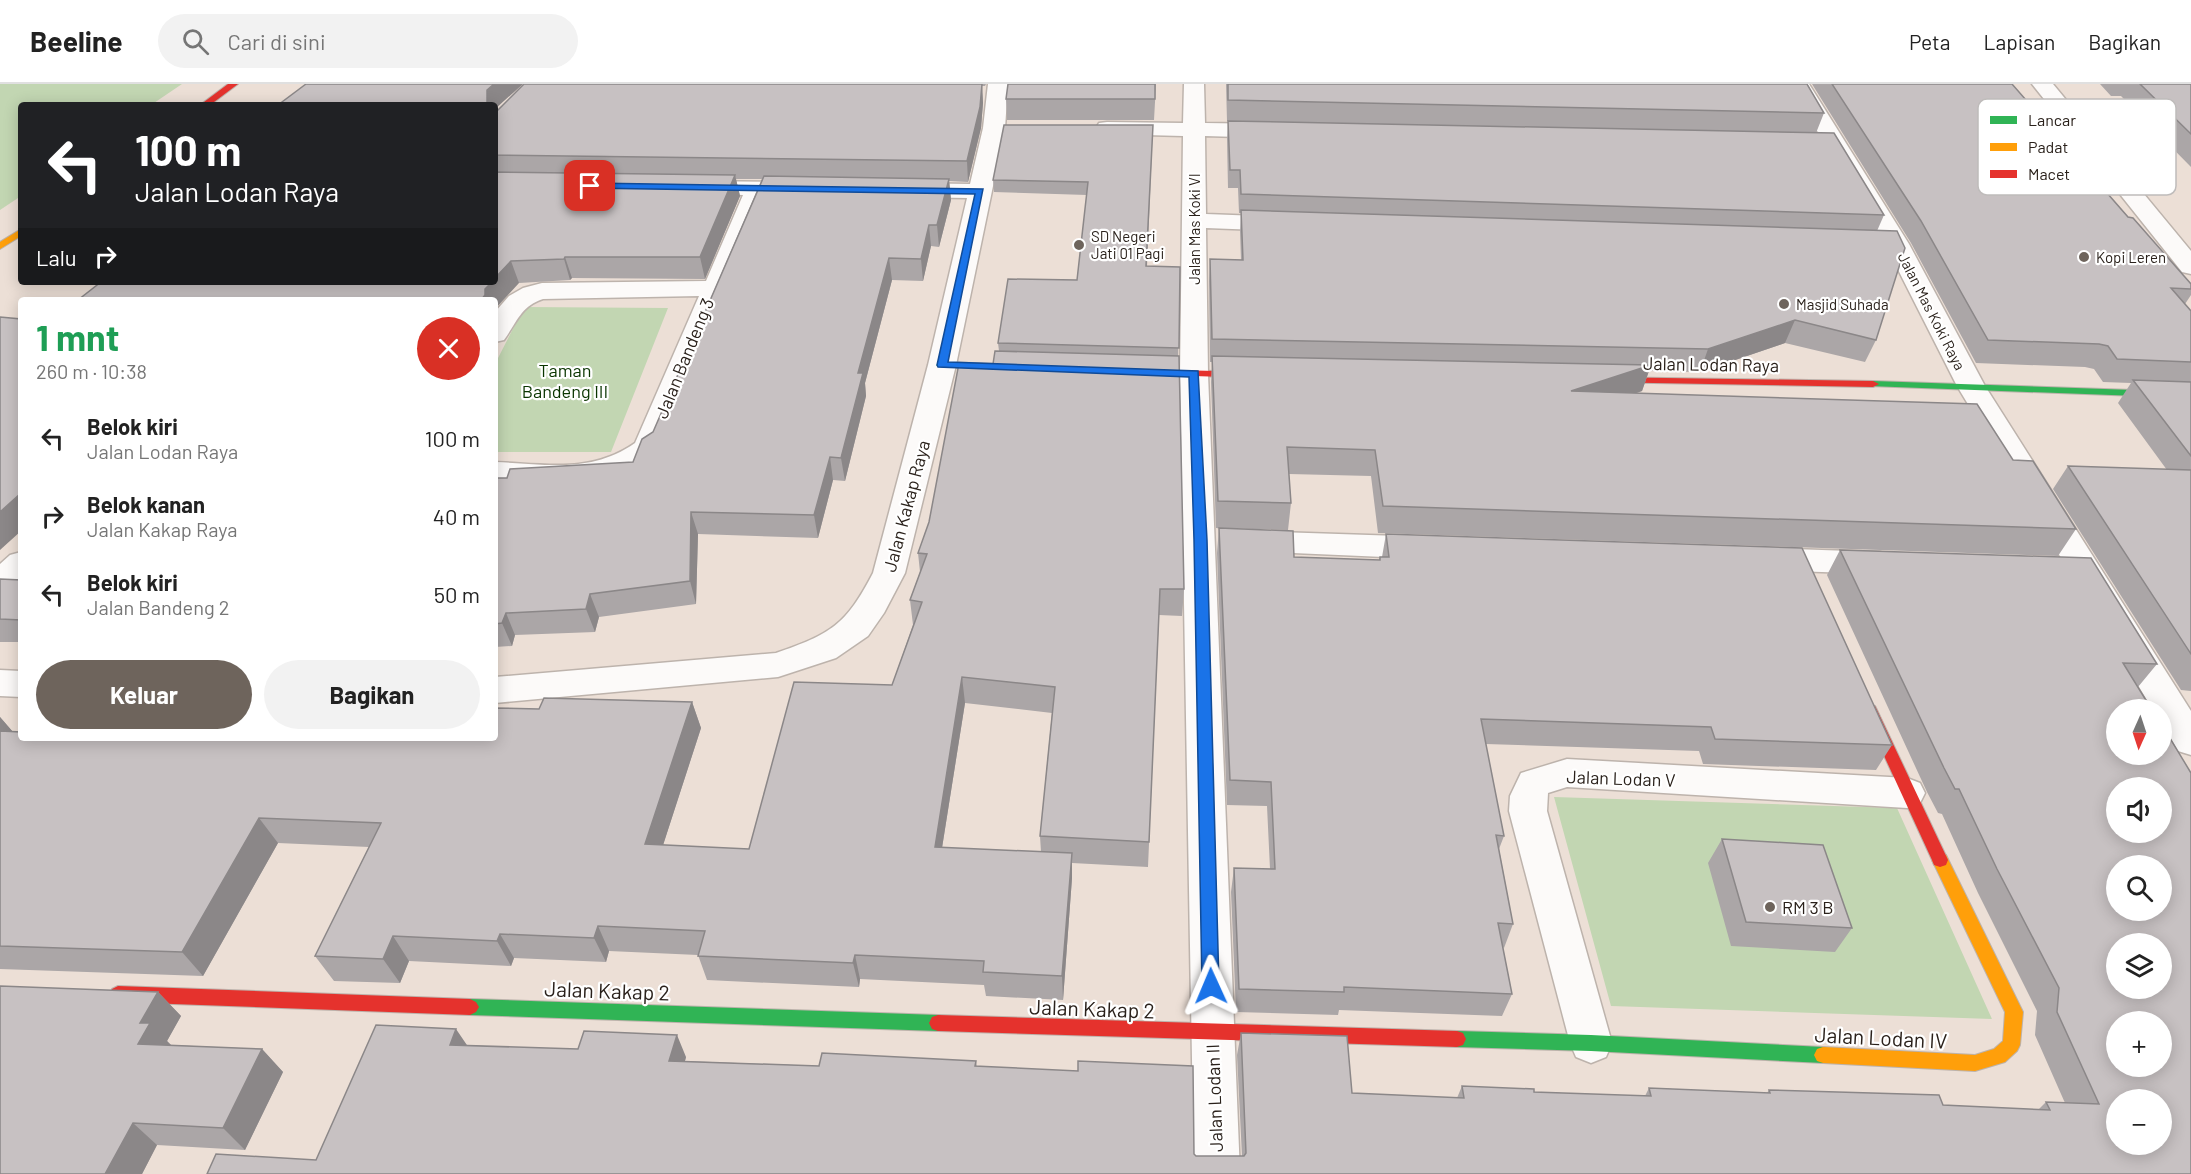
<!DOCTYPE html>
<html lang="id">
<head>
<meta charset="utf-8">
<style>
	:root { --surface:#fff; --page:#f2f2f2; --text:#222; --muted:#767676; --line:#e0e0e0; --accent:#6e645c }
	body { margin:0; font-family:Barlow,sans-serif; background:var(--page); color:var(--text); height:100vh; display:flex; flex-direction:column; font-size:22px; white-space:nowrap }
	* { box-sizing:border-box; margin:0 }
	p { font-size:20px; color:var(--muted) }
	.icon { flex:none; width:33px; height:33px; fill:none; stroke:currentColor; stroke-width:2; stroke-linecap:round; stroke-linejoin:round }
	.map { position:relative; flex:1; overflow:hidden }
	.side { position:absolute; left:18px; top:213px; width:480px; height:444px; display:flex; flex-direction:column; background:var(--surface); border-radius:6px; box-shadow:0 3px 15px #0003 }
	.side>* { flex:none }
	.top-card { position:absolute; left:18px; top:18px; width:480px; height:183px; border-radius:6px; box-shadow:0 3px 15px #0003; background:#202124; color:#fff; overflow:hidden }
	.needle { width:39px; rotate:183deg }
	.controls { position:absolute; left:2106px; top:615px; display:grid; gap:12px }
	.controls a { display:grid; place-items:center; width:66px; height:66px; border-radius:50%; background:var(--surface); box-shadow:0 3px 15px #0003; font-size:30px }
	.pin { position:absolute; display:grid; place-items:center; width:51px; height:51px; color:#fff; margin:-26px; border-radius:12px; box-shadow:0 3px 9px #0006 }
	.me { position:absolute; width:66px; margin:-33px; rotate:359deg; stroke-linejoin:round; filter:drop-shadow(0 0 4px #0008) }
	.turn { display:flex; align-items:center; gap:21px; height:126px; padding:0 18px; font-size:27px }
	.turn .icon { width:78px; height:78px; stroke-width:2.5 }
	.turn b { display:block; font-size:42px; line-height:51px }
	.then { display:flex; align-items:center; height:57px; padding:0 18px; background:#0003; gap:12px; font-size:22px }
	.round { display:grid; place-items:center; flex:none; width:63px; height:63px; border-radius:32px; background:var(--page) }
	.overview { display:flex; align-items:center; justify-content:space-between; height:102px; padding:0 18px }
	h1 { font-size:36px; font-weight:700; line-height:45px; color:#1e9e55 }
	.primary-button { display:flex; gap:12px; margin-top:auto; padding:12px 18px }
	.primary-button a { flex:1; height:69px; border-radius:36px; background:var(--accent); color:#fff; font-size:24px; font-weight:700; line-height:69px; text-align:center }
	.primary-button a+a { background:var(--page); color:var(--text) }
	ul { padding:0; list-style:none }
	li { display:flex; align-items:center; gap:18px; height:78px; padding:0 18px }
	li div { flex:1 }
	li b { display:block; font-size:22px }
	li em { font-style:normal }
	header { display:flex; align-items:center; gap:36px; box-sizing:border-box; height:84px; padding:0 30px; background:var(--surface); border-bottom:2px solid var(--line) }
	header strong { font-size:28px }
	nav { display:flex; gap:33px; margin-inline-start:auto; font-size:21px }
	.search { width:420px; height:54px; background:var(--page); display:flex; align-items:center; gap:15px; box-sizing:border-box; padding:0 21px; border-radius:33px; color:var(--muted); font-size:22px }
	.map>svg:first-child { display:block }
	.green { fill:#c2d6b2 }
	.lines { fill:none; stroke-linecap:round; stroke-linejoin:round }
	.street-casing { stroke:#bdb3ac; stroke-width:3 }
	.fast-casing { stroke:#bdb3ac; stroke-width:2 }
	.slow-casing { stroke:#bdb3ac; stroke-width:2 }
	.jam-casing { stroke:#bdb3ac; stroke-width:2 }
	.street { fill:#fcfaf9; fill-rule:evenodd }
	.fast { fill:#30b455; fill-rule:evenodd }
	.slow { fill:#ff9f0a; fill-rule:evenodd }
	.jam { fill:#e5322d; fill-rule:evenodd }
	.wall { fill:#aba6a7; fill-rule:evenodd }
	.shaded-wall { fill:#8b8788 }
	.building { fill:#c7c1c2; stroke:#8b8788; stroke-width:1.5; fill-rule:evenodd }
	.route { fill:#1a73e8; stroke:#114b97; stroke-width:1.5 }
	.poi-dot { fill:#6e645c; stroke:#fff; stroke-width:2 }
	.labels { text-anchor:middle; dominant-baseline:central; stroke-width:4.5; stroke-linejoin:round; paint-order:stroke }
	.far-street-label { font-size:15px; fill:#2a211b; stroke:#fff }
	.far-poi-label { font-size:15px; fill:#2a211b; stroke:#fff; text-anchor:start }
	.street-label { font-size:18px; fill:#2a211b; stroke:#fff }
	.park-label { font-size:18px; fill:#0a3500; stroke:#fff }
	.poi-label { font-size:18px; fill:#2a211b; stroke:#fff; text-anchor:start }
	.near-street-label { font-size:21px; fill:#2a211b; stroke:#fff }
	.key { fill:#fff; stroke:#bfbcbb; stroke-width:1.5 }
	.key-label { font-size:16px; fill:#2a211b }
</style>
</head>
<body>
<header>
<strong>Beeline</strong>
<div class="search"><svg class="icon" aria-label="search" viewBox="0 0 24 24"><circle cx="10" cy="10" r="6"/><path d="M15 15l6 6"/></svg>Cari di sini</div>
<nav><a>Peta</a><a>Lapisan</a><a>Bagikan</a></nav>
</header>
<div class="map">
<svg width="2191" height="1090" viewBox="0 0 2191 1090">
	<rect width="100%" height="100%" fill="#ecdfd6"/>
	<path class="green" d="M0,0H182L151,21H21V112L0,126Z
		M524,223L668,224L611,368H495V280Z
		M1554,713L1897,724L1992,935L1611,922Z"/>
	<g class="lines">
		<g class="street-casing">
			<path id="street" d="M988,0H1008L1005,44L956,281L905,489L884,529L868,552L836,574L778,593L495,619V593L776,569C831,550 846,541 873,489L928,281L967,114L904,113L896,111L892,106L896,101L904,99L970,100L983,44Z
				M1184,0H1204L1205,39L1272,40L1280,42L1283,47L1280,52L1272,54L1205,52L1206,130L1286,133L1294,135L1298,140L1294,145L1286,147L1206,144L1208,290L1240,1090H1194L1180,290L1183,52L1107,50L1099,49L1096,44L1099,39L1107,38L1183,39Z
				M1789,0H1809L1909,160L1985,302L2191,627V671L2178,667L2162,639V626H2153L1957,302L1885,160Z
				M2032,0H2053L2191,167V190L2182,188Z
				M694,97L804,98L812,100L816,105L812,110L766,112L657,370C606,408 554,400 495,396V378C545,380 591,390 635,359L699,212L543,215C521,222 517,238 504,256L495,258V228L509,212L523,204L542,199L706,197L743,111L686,109L682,104L686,99Z
				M1248,447L1430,453L1441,457L1446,464L1441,471L1430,475L1248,467L1237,464L1232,457L1237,450Z
				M1763,464L1880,468L1891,471L1896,479L1891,487L1880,490L1763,486L1752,483L1747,475L1752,467Z
				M21,468V497L11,506L0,509V480L10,471Z
				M0,586L21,587V613L0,612Z
				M1567,675L1907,694L1920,699L1925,709L1920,719L1907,724L1567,703L1548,709L1547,727L1612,959L1606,973L1591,979L1576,973L1570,959L1509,727L1510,712L1521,689Z"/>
		</g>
		<g class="fast-casing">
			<path id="fast" d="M942,278L1003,280L1009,283L1003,286L938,283L936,281Z
				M1873,297L2191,308V314L1869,302L1867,300Z
				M470,915L938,931L944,933L947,939L944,945L938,947L470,931L464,928L461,923L464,918Z
				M1457,947L1591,951L1823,963L1829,965L1832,971L1829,977L1823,979L1591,967L1457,963L1451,961L1448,955L1451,949Z"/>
		</g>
		<g class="slow-casing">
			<path id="slow" d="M21,145V152L0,165V158Z
				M1940,769L1946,771L2023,928L2020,961L2017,967L2005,978L1975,987L1823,979L1817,977L1814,971L1817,965L1823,963L1975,971L1994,965L2003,957L2005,928L1932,776L1934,771Z"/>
		</g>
		<g class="jam-casing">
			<path id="jam" d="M228,0H238L210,21H200Z
				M1136,285L1255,288L1261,291L1255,294L1132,290L1130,288Z
				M1601,293L1873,297L1879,300L1873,303L1597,298L1595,296Z
				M1870,621L1875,622L1877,626L1948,776L1946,781L1940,783L1934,781L1932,776L1863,626L1865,622Z
				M118,902L470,915L476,918L479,923L476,928L470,931L118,918L112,915L110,910L112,905Z
				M938,931L1457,947L1463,949L1466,955L1463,961L1457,963L938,947L932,945L929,939L932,933Z"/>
		</g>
		<use href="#street" class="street"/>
		<use href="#fast" class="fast"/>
		<use href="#slow" class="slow"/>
		<use href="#jam" class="jam"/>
	</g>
	<path class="wall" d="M524,0H986L985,2H982L983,19L981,44L968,98L949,97L951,116L939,163L931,162L923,197L892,196L865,299L866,312L845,397L833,396L818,454L698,450L696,520L599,533L595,548L515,551L512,562L495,563V394H507L633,378L653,348L762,95H736L740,112L705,195L572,194L570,196L519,199L495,198V26H498Z
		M1156,0L1154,36H1007L1006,15Z
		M1226,0H1807L1824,29L1816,49L1884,131L1877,147L1876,256L1865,278L1785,259L1700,288L1649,287L1642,307L1636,309L2013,376L2076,445L2058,472L1378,449L1371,392L1289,390L1291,419L1288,446L1216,444L1211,298L1212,278H1210L1209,197L1210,175L1241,176L1240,147L1241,129H1239L1238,104H1228L1227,55L1228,37H1227Z
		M1812,0H2012L2128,133L2191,200V211L2185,220L2191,227V607L2181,606L2053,405L2068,382L2167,386L2118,319L2131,299L2103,298L2094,285L2085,283L1976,279L1911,159Z
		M2100,0H2191V83L2121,12H2111Z
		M1153,41L1147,183H1180L1178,272L1184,505L1182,532L1159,531L1148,783L1072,779V794L1063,916L986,912L984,901L860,895L859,903L707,896L698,871L609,867L606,878L514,874L511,882L409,877L400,899L334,897L315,872L369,763L278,759L203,892L0,885V633L12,647L21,654H495L539,625L692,618L701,644L663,761L749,765L892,601L913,541L910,516L920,488L918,469L993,280L999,267L998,259L1077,196L1087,111L994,108L993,96ZM965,619L1052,629L1040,752L1041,768L942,764Z
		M1219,444L1294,473L1379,476L1380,473H1382L1386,450L1892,661L1876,686L1703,680L1699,667L1486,660L1504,752L1499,765L1513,840L1504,864L1503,863L1512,910L1502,932L1339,926L1338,931L1236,928L1231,808L1234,784L1270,785L1267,722L1227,721L1217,469Z
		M1840,466L2157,580L2138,603L2191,1090L316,1076L467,961L686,973L685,977L819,982L976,977L977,983L1194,1070L1196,1072H1242L1237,971L1241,949L1352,1009L1457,1014L1462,1002L1534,1008L1645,1012L1649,1004L1767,1009L1769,1006L1943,1021L2038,1026L2046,1018L2065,1019L2035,951L2037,927L1978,809L1942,730L1938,729L1927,708L1827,491Z
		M0,495L21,496V558H0Z
		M1722,755L1852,844L1835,868L1731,862L1708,779Z
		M158,908L181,932L167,957L171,961L262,965L283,988L245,1066L157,1061L142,1090H0Z"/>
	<path class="shaded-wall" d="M494,0H523L495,25V21H487V6Z
		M982,0L983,19L981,44L968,98L967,77Z
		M735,91L740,112L705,195L700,173Z
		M949,95L951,116L939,163L937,141Z
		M929,141L931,162L923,197L921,175Z
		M565,173L572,194L570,196L564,175Z
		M889,174L892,196L865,299L866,312L845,397L841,374L858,289Z
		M511,177L519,199L495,225V216H481L485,205L492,198H495V194Z
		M1795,236L1785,259L1700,288L1708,265Z
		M1651,281L1642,307L1564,334L1571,307Z
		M830,373L833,396L818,454L814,431Z
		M21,409V447L0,466V428Z
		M691,428L698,450L696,520L690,497Z
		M590,510L599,533L595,548L586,525Z
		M506,529L515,551L512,562L502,539Z
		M962,593L965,619L938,789L935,763Z
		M692,618L701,644L655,786L645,760Z
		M0,633L20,656L0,662Z
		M259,734L278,759L203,892L182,868Z
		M1072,769V794L1063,916L1062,892Z
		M598,842L609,867L606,878L594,854Z
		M500,850L514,874L511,882L497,857Z
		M393,852L409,877L400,899L383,875Z
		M855,871L860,895L859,903L853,879Z
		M158,908L181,932L167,957L173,963L138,960L140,939Z
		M456,945L471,967L450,961Z
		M677,951L686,973L679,998L669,977Z
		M262,965L283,988L245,1066L223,1044Z
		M133,1039L157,1061L142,1090H105Z"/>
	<path class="building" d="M306,0H494L487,6V21H278Z
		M524,0H982L980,23L967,77L495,71V26H498Z
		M1008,0H1155V15H1006Z
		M1228,0H1807L1824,29L1228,16Z
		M1832,0H2012L2128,133L2133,134L2191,200V205L2171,204L2191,227V278L2117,275L2108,262L2099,260L1988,256L1921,137Z
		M2140,0H2191V50Z
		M1228,37L1834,49L1884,131L1241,110L1240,86H1230Z
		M1004,41H1153L1146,182L1180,183L1179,264L998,259L1008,195L1077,196L1088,98L993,96Z
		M495,88L735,91L700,173H565L564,175L511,177L495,194Z
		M764,92L949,95L937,141H929L921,175L889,174L858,289H863L841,374L830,373L814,431L691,428L690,497L590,510L586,525L506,529L502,539L495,540V394H507L510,385L633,378L642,355L653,348Z
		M1241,126L1897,147L1905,164L1876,256L1795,236L1708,265L1212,255L1210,175L1243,176Z
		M101,198H492L485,205V211L481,216H78Z
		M0,233L21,235V409L0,428Z
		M995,267L1179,272L1184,505H1160L1149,758L1040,752L1055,603L962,593L935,763L1072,769L1062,892L983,888L984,877L855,871L853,879L698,872L705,847L598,842L594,854L500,850L497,857L393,852L383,875L315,872L381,739L259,734L182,868L0,862V647L21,648V654H495V624L539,625L544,614L692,618L645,760L749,765L794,598L892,601L922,518L910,516L927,470L918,469L929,438L959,279L993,280Z
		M1212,272L1651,281L1571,307L1977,320L2013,376L2033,377L2076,445L1383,422L1375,366L1287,363L1291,419L1218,417Z
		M2133,296L2191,298V372Z
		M2068,382L2191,386V570Z
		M1219,444L1293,447L1294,473L1380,476V473H1389L1386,450L1802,464L1892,661L1715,655L1711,643L1481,635L1504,752L1496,751L1513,840L1498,839L1512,910L1344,903V908L1239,905L1234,784L1275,785L1271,698L1230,696Z
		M1840,466L2091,474L2157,580L2123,579L2152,626H2116V670H2162V641L2191,689V1090H207L216,1070L316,1076L376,941L456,945L450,961L578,965L584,947L677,951L669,977L819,982L822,969L976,977L975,982L1078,987V977L1193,982L1194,1070L1196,1072H1244L1246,1069L1241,949L1347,952L1352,1009L1464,1014L1462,1002L1534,1005V1008L1651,1012L1649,1004L1770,1009L1769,1006L1939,1011L1943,1021L2050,1026L2046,1018L2099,1020L2057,928L2059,904L1997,785L1959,705H1955L1944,684ZM2116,704H2162V748H2116ZM2116,782H2162V826H2116ZM2116,860H2162V904H2116ZM2116,938H2162V982H2116ZM2116,1016H2162V1060H2116Z
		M0,495L21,496V536L0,535Z
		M1722,755L1823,761L1852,844L1746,838Z
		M0,902L158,908L140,939H150L138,960L262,965L223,1044L133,1039L105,1090H0Z"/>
	<path class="route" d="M590,99L983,105L948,278L1198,287L1207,456L1219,902L1217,908L1211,910L1205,908L1202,902L1194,456L1189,293L938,283L937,281L975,110L587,104V100Z"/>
	<g class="poi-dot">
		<circle cx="1079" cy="161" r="6"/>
		<circle cx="2084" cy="173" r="6"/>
		<circle cx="1784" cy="220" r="6"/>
		<circle cx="1770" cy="823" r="6"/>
	</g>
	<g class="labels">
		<g class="far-street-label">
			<text transform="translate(1194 145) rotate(-90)">Jalan Mas Koki VI</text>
			<text transform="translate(1932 227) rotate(63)">Jalan Mas Koki Raya</text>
		</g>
		<g class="far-poi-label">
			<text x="1091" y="152">SD Negeri<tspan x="1091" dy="17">Jati 01 Pagi</tspan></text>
			<text x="2096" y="173">Kopi Leren</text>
			<text x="1796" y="220">Masjid Suhada</text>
		</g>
		<g class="street-label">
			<text transform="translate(684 274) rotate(-68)">Jalan Bandeng 3</text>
			<text transform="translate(1711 280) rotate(1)">Jalan Lodan Raya</text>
			<text transform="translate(906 422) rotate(-75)">Jalan Kakap Raya</text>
			<text transform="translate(1621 694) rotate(2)">Jalan Lodan V</text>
			<text transform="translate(1214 1014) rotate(-92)">Jalan Lodan II</text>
		</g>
		<g class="park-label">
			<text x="565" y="286">Taman<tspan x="565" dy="21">Bandeng III</tspan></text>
		</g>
		<g class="poi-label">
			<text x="1782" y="823">RM 3 B</text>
		</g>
		<g class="near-street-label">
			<text transform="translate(607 906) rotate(2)">Jalan Kakap 2</text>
			<text transform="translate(1092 924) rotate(2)">Jalan Kakap 2</text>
			<text transform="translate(1881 953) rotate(3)">Jalan Lodan IV</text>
		</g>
	</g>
	<rect x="1978" y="15" width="198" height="96" rx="9" class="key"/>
	<rect x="1990" y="32" width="27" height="8" fill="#30b455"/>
	<rect x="1990" y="59" width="27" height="8" fill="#ff9f0a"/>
	<rect x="1990" y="86" width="27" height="8" fill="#e5322d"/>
	<g class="key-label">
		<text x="2028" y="42">Lancar</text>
		<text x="2028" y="69">Padat</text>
		<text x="2028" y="96">Macet</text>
	</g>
</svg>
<div class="controls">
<a><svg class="needle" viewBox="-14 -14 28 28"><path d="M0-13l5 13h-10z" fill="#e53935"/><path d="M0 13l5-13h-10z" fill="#767676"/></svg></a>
<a><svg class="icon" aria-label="sound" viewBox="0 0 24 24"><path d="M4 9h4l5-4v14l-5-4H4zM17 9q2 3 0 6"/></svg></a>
<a><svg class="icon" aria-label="search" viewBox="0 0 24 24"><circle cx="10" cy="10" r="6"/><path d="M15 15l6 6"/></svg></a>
<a><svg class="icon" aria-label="layers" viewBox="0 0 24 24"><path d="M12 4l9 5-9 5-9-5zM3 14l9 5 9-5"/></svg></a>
<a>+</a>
<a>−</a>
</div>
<div class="pin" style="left:590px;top:102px;background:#d93025"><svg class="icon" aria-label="arrive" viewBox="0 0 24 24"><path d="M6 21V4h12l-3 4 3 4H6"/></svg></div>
<svg class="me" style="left:1211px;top:902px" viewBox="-20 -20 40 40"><path d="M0-17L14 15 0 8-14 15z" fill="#1a73e8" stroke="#fff" stroke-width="4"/></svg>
<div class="top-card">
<div class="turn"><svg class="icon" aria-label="left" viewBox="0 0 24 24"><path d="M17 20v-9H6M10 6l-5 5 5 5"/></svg><div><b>100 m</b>Jalan Lodan Raya</div></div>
<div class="then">Lalu<svg class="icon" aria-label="right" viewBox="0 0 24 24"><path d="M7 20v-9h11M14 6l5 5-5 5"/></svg></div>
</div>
<section class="side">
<div class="overview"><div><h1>1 mnt</h1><p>260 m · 10:38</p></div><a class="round" style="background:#d93025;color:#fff"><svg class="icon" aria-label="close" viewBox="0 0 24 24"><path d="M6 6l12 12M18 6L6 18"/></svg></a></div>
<ul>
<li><svg class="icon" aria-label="left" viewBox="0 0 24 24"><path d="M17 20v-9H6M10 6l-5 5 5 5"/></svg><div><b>Belok kiri</b><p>Jalan Lodan Raya</p></div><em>100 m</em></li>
<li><svg class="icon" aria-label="right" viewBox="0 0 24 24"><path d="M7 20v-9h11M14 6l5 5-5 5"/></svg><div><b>Belok kanan</b><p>Jalan Kakap Raya</p></div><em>40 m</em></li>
<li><svg class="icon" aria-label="left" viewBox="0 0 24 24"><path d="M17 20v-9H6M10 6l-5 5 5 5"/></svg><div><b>Belok kiri</b><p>Jalan Bandeng 2</p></div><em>50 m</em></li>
</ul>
<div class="primary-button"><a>Keluar</a><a>Bagikan</a></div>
</section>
</div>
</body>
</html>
